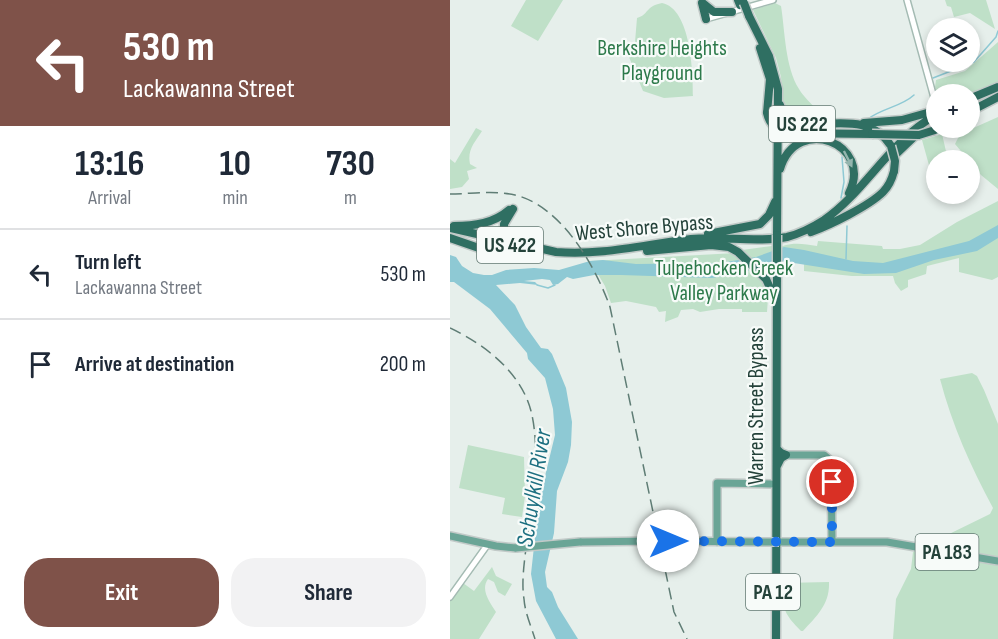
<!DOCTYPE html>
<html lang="en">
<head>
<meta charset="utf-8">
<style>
	:root { --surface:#fff; --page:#f2f2f3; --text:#1f2937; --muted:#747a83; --line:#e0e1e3; --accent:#7f5249 }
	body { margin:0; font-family:"Sofia Sans Condensed",sans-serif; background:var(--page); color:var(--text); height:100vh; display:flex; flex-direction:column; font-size:22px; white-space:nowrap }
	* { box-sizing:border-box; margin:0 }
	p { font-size:20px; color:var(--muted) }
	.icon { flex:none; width:33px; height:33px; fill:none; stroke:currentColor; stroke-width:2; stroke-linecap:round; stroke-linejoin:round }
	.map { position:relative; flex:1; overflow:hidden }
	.panel { display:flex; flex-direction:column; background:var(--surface); width:450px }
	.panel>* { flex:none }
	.top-card { background:#7f5249; color:#fff; overflow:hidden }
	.tools { position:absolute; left:476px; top:18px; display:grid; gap:12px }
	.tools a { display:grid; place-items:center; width:54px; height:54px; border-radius:50%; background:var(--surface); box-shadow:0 3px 9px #0003; font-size:30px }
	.pin { position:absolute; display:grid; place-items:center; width:51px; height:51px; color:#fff; margin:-26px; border:3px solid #fff; border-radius:50%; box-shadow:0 2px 6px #0007 }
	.me { position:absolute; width:66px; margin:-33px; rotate:90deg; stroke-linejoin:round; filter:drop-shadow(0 0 4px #0008) }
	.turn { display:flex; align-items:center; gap:21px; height:126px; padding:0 24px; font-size:27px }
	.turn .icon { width:78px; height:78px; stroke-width:2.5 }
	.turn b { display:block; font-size:42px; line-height:51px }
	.eta { display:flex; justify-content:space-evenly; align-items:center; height:102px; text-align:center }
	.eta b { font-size:36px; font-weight:700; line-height:42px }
	.action { display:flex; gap:12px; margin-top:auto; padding:12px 24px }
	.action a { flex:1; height:69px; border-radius:24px; background:var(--accent); color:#fff; font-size:24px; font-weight:700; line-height:69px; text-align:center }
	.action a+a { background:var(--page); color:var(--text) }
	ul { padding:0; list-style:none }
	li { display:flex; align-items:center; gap:18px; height:90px; padding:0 24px; border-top:2px solid var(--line) }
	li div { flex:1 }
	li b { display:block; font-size:22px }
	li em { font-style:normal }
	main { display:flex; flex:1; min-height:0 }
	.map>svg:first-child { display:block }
	.green { fill:#bfe0c8 }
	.water { fill:#8ec9d4 }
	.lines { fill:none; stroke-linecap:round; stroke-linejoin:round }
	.stream { stroke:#8ec9d4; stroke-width:1.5 }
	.secondary-casing { stroke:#a4bbb3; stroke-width:8 }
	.primary-casing { stroke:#c2cac8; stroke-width:10 }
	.highway-casing { stroke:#c2cac8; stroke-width:11 }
	.secondary { stroke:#fff; stroke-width:5 }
	.primary { stroke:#6aa596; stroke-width:7 }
	.highway { stroke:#2f6f62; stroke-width:8 }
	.rail { stroke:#5f7d75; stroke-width:1.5; stroke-dasharray:12 6; stroke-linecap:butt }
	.primary-bridge-casing { stroke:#c2cac8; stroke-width:10; stroke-linecap:butt }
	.highway-bridge-casing { stroke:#c2cac8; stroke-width:11; stroke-linecap:butt }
	.primary-bridge { stroke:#6aa596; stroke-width:7 }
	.highway-bridge { stroke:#2f6f62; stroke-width:8 }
	.oneway { fill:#93b5ae }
	.route { stroke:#1a73e8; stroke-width:10; stroke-dasharray:0 18 }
	.labels { text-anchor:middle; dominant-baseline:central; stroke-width:4.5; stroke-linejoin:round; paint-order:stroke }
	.shield { fill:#f7fbf9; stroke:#637a73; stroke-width:1.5 }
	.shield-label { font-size:21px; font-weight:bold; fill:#24423a }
	.park-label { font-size:22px; fill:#2d7a4b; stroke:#f7fbf9 }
	.street-label { font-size:22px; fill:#24423a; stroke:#f7fbf9 }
	.water-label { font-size:24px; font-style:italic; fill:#1c6f80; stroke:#f7fbf9 }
</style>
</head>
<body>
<main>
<section class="panel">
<div class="top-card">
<div class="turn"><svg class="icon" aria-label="left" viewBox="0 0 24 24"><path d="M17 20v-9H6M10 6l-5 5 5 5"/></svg><div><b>530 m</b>Lackawanna Street</div></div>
</div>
<div class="eta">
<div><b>13:16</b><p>Arrival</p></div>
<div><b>10</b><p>min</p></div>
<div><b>730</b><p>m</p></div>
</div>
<ul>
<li><svg class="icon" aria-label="left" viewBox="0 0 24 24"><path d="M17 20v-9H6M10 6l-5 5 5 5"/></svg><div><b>Turn left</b><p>Lackawanna Street</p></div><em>530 m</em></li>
<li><svg class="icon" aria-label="arrive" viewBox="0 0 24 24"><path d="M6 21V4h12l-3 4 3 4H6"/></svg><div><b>Arrive at destination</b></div><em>200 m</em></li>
</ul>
<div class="action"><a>Exit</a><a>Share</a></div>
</section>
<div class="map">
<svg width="548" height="639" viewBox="0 0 548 639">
	<rect width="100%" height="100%" fill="#e6efeb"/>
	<path class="green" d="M76,0H113L88,41L61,26Z
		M495,0H536L545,29L520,13L504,17L501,7L497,6Z
		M212,3C241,9 243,72 243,96L214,98L193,91L179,57L185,42L187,18C199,15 195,6 212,3Z
		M325,3L331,6C335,31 335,67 349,89C354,98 362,103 367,111V117L363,121L343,119L333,103L331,77L326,58L303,10Z
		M548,42V82L518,94H487L485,87L486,80L515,71Z
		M548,117V189L531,175L505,144L510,134Z
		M26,128L32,131C25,142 17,150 20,164L27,168L17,171L19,179L12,187L0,189V159L5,163Z
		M492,134L498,160H486V174L482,176L472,140Z
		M548,201V277L542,280L509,272V258L477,266L476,274L458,280V287L451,291L445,283L443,276H402L354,271V263L331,261L322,263V276L314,282L318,298L317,312H292V309H269L250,312L243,309L231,310L228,317L215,322L216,311L209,312L206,307L176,301L161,303L155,286L140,261L286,253L300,258L292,250L322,246L323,252C335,241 351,243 367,246L368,241L432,246L433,249H450L470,245L507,222Z
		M522,373L527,376L534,390L548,424V639H443L446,599L461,569L463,552L466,550L490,554L493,537L540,514L543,508C521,467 502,425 490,379Z
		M18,445L74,457L75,496L72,517L52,514L55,498L9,488Z
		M42,567L46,576L62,584L55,596L48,592L44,582L38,579C30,590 40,602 46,612L29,639H0V601L13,583L24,591Z
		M379,582C380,604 367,616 353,631H351C332,612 333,608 333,583Z"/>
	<path class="water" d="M548,225V238L527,251L484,260L446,273L414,274L331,261L287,274L262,278L171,275H144L123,279L117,277L108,284L103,285L100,280L92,279L74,281L85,282L88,285L70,283L46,285L65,305L76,327L91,348L98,349L102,354L116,388L122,422L121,445L118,462L107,491L104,533L95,572L97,587L102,592L108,607L128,639H106L86,601L81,574L89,501L105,435L103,409L95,378L78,359L77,353L40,309L4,282H0V255L6,257L12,266L23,273L34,275H42L56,270L84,268L109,270L140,261L153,260L186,264L270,263L306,257L334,247L354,250L403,261L433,263L519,241Z"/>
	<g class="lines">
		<path class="stream" d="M483,78L524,62L546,37L548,31
			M418,119C432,108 451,107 464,95
			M391,198L394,182L392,157
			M396,259L397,226
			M87,285L98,288L105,285"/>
		<g class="secondary-casing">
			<path id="secondary" d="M457,0L486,105
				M256,19L323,0
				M0,597L38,544"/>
		</g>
		<g class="primary-casing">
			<path id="primary" d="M336,455H374L381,461L382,542
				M0,536L46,546L66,548
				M215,541L322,542
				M130,542L204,541
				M267,542V483L321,484
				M329,542H437L548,561"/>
		</g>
		<g class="highway-casing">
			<path id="highway" d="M288,0L290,5
				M252,3L256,19
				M254,4L264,12H282
				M299,16L319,56L328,89L327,235
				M310,48L320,79L317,113
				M519,99L548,87
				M330,105C342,148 411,98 441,146
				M519,112L548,97
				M414,123L452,120L484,111
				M341,133L422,134
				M447,153L468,133
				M330,169C347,113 424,144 399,193
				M63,209L54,224V229L75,242
				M4,226C25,226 44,223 59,210
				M0,228L106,252C152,256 196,244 241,239C273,236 306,243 337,237C349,234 363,227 374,220C416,191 439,141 486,115
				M361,232C380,225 419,206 433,192C439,186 442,179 444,171
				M258,234L310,224L319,215L325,202
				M0,238L52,256L88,253
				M197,251L261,245L279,247L288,252L316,279L324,297
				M327,449L331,453L336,455L331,458L327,466
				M326,639L327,272"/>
		</g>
		<use href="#secondary" class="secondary"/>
		<use href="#primary" class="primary"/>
		<use href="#highway" class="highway"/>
		<path class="rail" d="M0,194C21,194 44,190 65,195C111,206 145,265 160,307L224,612L237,639
			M0,328C34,344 71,372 81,411C91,451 82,499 77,539C75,559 71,580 74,599C75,613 81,626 85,639"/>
		<g class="primary-bridge-casing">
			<path id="primary-bridge" d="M204,541H215
				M322,542H329
				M66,548L130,542"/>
		</g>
		<g class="highway-bridge-casing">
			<path id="highway-bridge" d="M294,3L299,16
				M317,113C320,126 328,132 341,133
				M422,134L469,135L485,130
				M441,146L445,161L444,171
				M327,235V272"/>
		</g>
		<use href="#primary-bridge" class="primary-bridge"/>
		<use href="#highway-bridge" class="highway-bridge"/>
	</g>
	<defs><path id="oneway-solid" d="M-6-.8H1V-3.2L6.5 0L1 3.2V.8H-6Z" transform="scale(1.5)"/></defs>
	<use class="oneway" href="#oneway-solid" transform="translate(398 159) rotate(63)"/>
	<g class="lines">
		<path class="route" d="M218,541L382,542V482"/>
	</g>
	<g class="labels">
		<g class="shield">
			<rect x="319" y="106" width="66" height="36" rx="4.5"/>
			<rect x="27" y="227" width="66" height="36" rx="4.5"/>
			<rect x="465.5" y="534" width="63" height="36" rx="4.5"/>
			<rect x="296" y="574" width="54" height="36" rx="4.5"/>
		</g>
		<g class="shield-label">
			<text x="352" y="124">US 222</text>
			<text x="60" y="245">US 422</text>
			<text x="497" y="552">PA 183</text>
			<text x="323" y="592">PA 12</text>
		</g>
		<g class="park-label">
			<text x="212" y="48">Berkshire Heights<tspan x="212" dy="25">Playground</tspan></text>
			<text x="274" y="268">Tulpehocken Creek<tspan x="274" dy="25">Valley Parkway</tspan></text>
		</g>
		<g class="street-label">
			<text transform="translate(194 228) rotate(-5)">West Shore Bypass</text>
			<text transform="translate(306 406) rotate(-90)">Warren Street Bypass</text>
		</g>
		<g class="water-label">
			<text transform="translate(84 488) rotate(-81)">Schuylkill River</text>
		</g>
	</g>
</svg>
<div class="tools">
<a><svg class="icon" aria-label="layers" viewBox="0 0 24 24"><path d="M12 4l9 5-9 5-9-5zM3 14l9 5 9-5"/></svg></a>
<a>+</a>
<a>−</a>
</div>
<div class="pin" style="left:382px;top:482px;background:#d93025"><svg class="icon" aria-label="arrive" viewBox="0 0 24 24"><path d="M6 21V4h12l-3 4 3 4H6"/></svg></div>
<svg class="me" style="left:218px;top:541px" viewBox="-20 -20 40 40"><circle r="19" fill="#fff"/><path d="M0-13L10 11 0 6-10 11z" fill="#1a73e8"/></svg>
</div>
</main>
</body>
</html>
